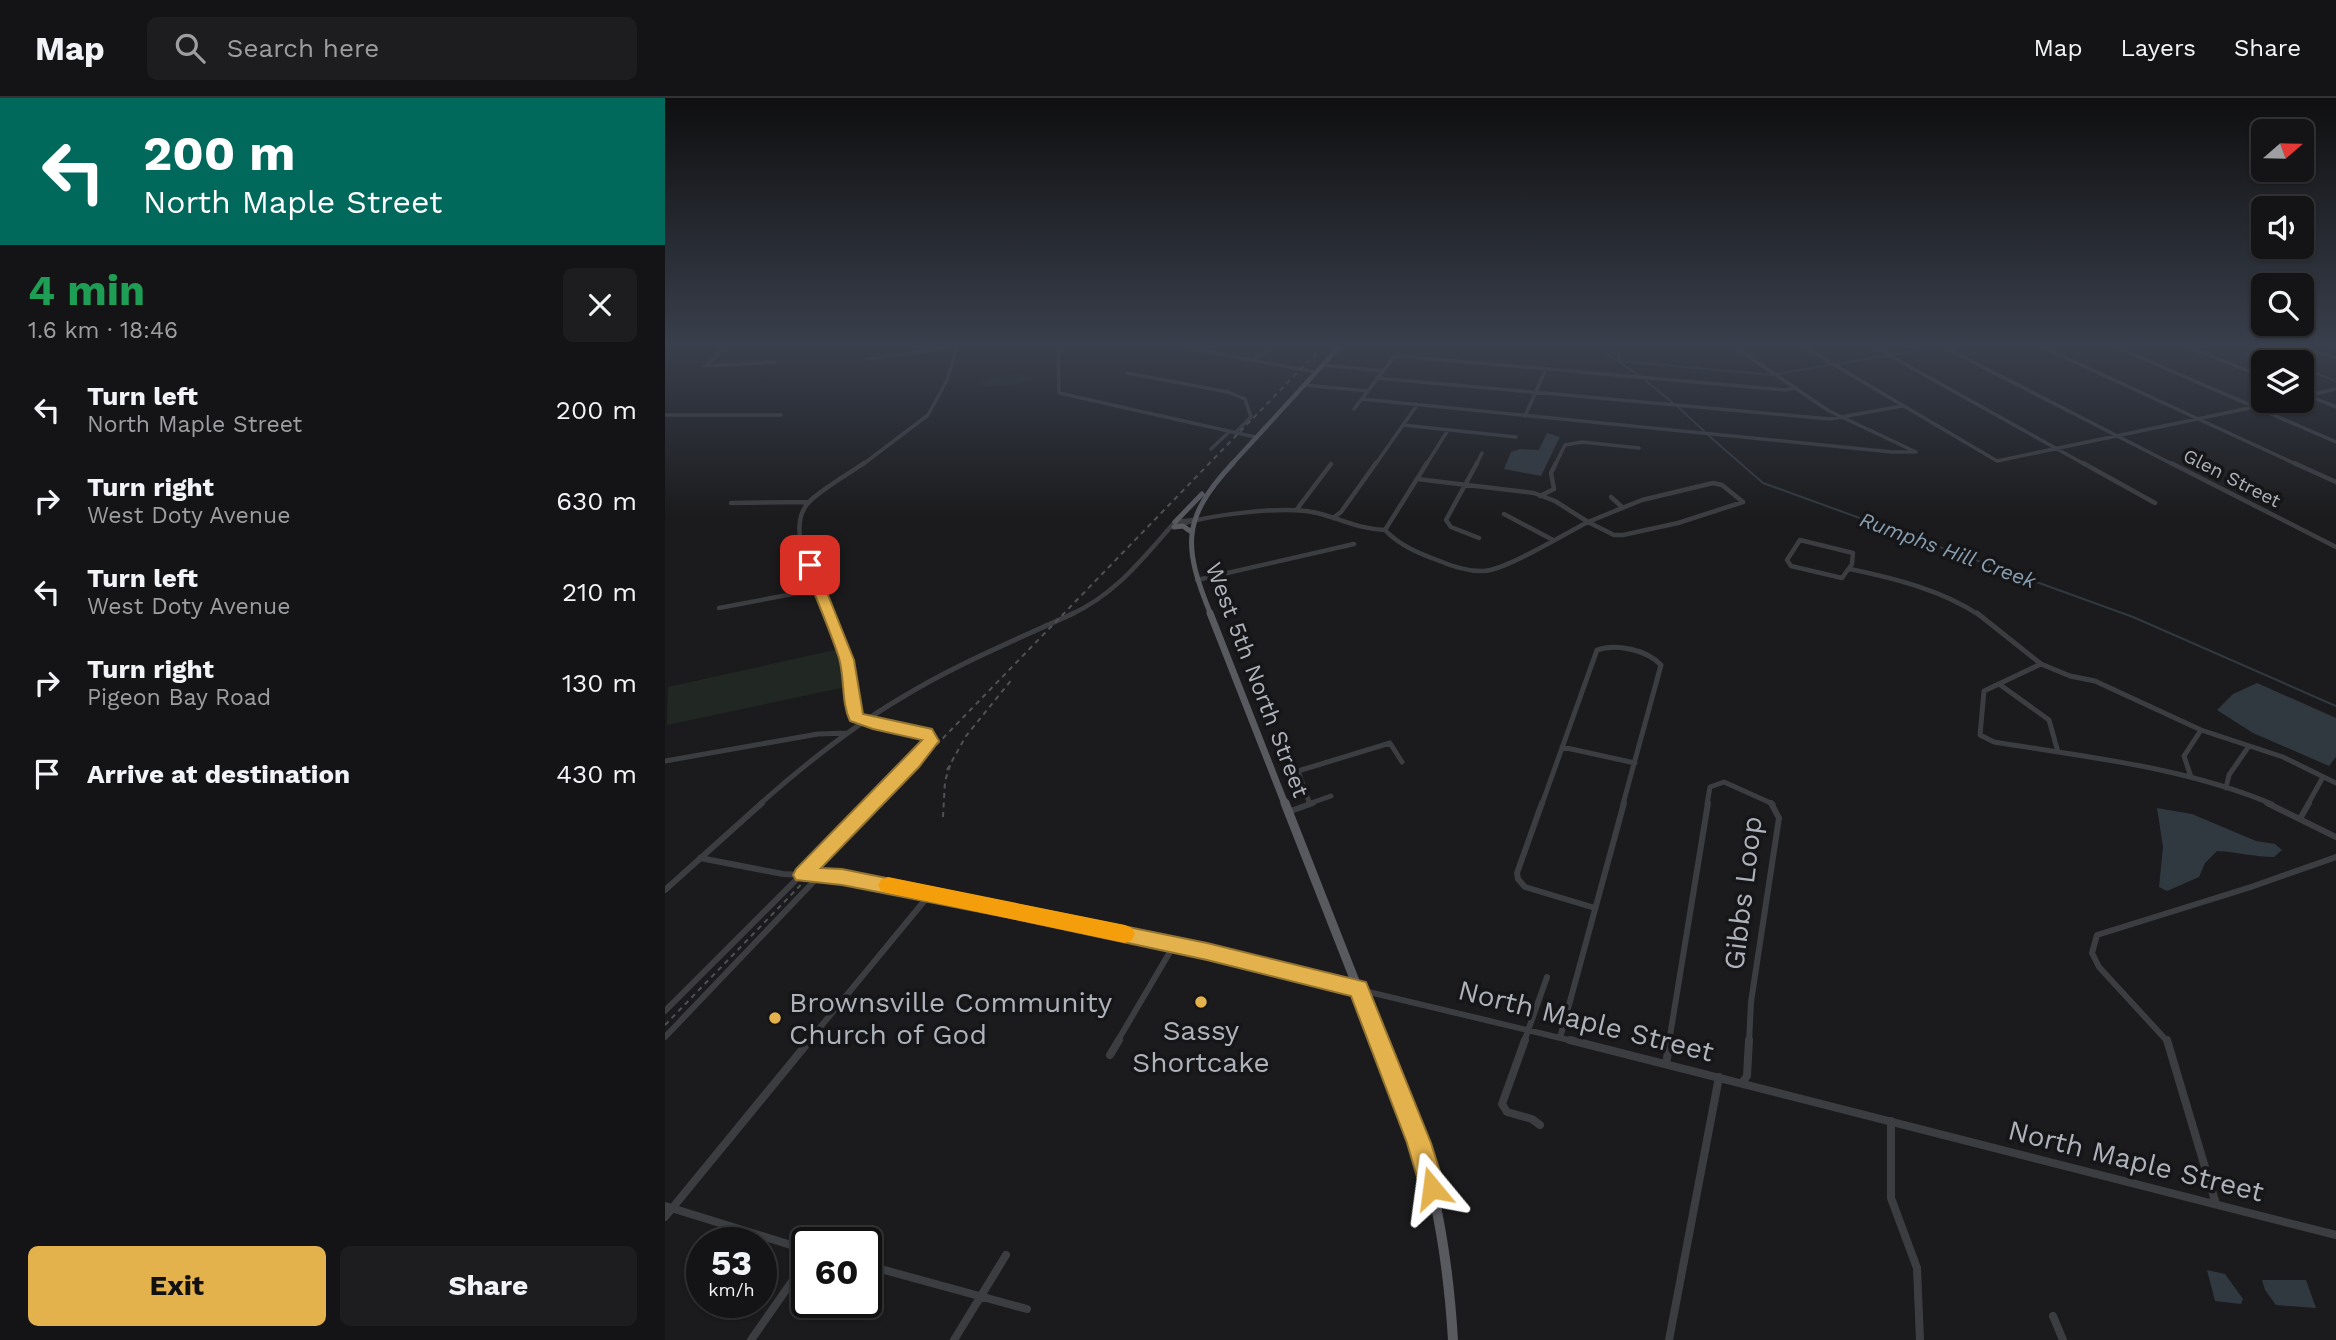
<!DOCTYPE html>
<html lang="en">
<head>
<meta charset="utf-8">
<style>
	:root { --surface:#141416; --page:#1d1d1f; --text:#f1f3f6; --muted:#9d9ea1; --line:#333335; --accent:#e4b24c }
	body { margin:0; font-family:"Work Sans",sans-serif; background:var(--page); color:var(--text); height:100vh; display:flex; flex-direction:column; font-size:26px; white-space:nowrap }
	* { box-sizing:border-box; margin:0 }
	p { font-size:23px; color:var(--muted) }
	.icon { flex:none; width:38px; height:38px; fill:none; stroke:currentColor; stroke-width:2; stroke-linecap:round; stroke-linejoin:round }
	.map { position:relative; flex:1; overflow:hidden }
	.side { display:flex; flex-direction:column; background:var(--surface); width:665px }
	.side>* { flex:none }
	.guide { background:#00695c; color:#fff; overflow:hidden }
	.needle { width:46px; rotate:70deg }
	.fabs { position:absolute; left:1586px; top:21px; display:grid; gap:14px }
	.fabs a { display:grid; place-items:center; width:63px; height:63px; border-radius:10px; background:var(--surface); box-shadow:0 2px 5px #0004,0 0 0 2px var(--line); font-size:35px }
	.speed { position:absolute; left:21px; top:1129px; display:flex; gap:14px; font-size:35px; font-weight:700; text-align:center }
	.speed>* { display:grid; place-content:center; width:91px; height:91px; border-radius:50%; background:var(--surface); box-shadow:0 2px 5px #0004,0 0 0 2px var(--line); line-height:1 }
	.speed small { font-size:18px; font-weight:400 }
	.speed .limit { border:4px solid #111; border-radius:10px; background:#fff; color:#111 }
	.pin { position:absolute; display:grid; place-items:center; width:60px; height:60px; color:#fff; margin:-30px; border-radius:14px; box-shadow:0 4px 10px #0006 }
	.me { position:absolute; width:77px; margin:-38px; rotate:344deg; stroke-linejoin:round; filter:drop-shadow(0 0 5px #0008) }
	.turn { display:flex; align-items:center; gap:24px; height:147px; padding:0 28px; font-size:32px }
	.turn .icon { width:91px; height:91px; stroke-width:2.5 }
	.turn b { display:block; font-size:49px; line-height:60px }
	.round { display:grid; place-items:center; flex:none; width:74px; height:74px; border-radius:10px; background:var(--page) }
	.summary { display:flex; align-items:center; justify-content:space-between; height:119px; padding:0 28px }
	h1 { font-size:42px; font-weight:700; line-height:52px; color:#1e9e55 }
	.cta { display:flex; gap:14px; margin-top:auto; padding:14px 28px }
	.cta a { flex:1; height:80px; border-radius:10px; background:var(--accent); color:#111; font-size:28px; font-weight:700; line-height:80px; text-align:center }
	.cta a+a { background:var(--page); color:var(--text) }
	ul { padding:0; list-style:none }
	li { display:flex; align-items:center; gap:21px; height:91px; padding:0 28px }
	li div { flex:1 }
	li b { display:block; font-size:26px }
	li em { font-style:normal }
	header { display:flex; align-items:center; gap:42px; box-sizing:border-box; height:98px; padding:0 35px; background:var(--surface); border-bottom:2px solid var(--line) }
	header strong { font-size:33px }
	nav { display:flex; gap:38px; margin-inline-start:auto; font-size:24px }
	.search { width:490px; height:63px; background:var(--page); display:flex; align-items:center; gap:18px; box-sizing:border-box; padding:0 24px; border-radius:10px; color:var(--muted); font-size:26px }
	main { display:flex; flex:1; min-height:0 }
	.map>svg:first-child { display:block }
	.green { fill:#212722 }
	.water { fill:#313940 }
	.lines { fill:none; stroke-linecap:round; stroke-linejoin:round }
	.stream { stroke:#313940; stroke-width:2 }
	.minor-far4 { stroke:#3c3d41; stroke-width:3.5 }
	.minor-far3 { stroke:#3c3d41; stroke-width:4.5 }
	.minor-far2 { stroke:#3c3d41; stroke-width:5 }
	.minor-far1 { stroke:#3c3d41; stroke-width:6 }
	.minor { stroke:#3c3d41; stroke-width:8 }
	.major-far4 { stroke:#585a60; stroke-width:4.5 }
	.major-far3 { stroke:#585a60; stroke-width:5 }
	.major-far2 { stroke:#585a60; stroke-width:7 }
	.major-far1 { stroke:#585a60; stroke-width:9 }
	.major { stroke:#585a60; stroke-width:10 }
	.rail { stroke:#4f5156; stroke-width:2; stroke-dasharray:5 4.5; stroke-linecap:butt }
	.route { fill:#e4b24c; stroke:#947431; stroke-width:2 }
	.slow { fill:#f59e0b }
	.poi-dot { fill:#e4b24c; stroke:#161618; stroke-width:2.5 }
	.labels { text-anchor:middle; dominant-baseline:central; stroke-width:7; stroke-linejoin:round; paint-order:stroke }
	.far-street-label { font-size:19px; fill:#aeb2bb; stroke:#161618 }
	.far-water-label { font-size:21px; font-style:italic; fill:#899fb2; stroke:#161618 }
	.street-label { font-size:23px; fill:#aeb2bb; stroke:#161618 }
	.near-street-label { font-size:28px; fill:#aeb2bb; stroke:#161618 }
	.near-poi-label { font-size:28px; fill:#aeb2bb; stroke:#161618; text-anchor:start }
</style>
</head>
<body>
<header>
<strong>Map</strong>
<div class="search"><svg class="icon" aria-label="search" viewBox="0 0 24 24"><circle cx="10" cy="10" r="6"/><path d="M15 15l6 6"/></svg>Search here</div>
<nav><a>Map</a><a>Layers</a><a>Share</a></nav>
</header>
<main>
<section class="side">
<div class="guide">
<div class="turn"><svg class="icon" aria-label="left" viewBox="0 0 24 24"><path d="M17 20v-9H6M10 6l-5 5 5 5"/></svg><div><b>200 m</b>North Maple Street</div></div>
</div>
<div class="summary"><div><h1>4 min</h1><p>1.6 km · 18:46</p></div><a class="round"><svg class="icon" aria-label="close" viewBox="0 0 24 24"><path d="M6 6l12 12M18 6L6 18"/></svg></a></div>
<ul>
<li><svg class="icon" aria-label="left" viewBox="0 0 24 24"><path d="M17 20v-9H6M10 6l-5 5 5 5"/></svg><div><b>Turn left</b><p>North Maple Street</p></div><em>200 m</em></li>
<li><svg class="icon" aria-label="right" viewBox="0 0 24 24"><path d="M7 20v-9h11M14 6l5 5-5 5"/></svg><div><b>Turn right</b><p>West Doty Avenue</p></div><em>630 m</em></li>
<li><svg class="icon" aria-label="left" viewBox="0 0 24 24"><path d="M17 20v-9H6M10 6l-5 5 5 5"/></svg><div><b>Turn left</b><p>West Doty Avenue</p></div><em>210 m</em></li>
<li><svg class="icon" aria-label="right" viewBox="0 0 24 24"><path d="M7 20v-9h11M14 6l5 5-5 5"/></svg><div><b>Turn right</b><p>Pigeon Bay Road</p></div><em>130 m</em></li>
<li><svg class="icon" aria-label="arrive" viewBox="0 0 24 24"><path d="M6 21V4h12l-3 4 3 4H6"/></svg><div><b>Arrive at destination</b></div><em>430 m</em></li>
</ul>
<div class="cta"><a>Exit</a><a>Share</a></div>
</section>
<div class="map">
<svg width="1671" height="1242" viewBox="0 0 1671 1242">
	<rect width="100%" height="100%" fill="#1b1b1d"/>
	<path class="green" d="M353,276L369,278V281C362,286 327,289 317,289L314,287L325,280Z
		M174,551L181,589L2,627L3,589Z"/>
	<path class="water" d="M882,335L895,339L876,378L839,371L846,354L855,351L874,352Z
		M1592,585L1671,620V659L1664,668L1588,635L1552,612L1568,596Z
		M1492,710L1527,716L1591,743L1610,746L1617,752L1609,759C1590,759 1571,754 1552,753L1540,765L1534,779L1502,793L1494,789L1498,749Z
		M1542,1172L1560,1176L1578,1201L1576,1206L1550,1203Z
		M1597,1182H1641L1651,1210L1611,1207L1600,1192Z"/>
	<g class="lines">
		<path class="stream" d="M927,246L975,278
			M1578,246L1624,264
			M1226,257L1257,252
			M954,262L957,246
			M955,263L1107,277
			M1171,266L1221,258
			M1636,269L1671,283
			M1112,276L1165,267
			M980,282L1008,305
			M1012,308L1039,333
			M1043,337L1098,385L1468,519L1671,608"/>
		<path class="minor-far4" d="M393,246L394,295L590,339
			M501,246L651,274
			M1065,246L1164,313L1251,354
			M1134,246L1332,363L1618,303
			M1204,246L1421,367
			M1273,246L1509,367
			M1371,246L1633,367
			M1444,246L1671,344
			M1516,246L1598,279
			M1631,246L1671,260
			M1659,246L1671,250
			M201,261L292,249
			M589,261L611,246
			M658,267L718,273
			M40,268L110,264
			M40,268L52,258L59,246
			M462,275L563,294L580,301L586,319L570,335
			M712,280L1165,321L1237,308
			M639,287L703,293
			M1636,295L1671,309
			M1636,299L1671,291
			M697,301L1227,354H1251
			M689,311L729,259L734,258L1120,292L1130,290
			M0,317H116
			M860,318L881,271
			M738,327L851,339
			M546,351L564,334
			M197,367L263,317L282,282L293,246
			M710,367L752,307
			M761,367L783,332
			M811,367L817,355
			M890,367L900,347L917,344L974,350"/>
		<path class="minor-far3" d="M812,365L781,422L786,429L814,440
			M1418,365L1490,405
			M1506,365L1671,449
			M1629,365L1671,384
			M752,381L869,395L890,403L923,424
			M1048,385L1057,387L1078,404L1013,425L958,437H949L923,424L977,402Z
			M875,398L889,391L886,375L891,365
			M946,399L957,409
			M66,405L144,404
			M632,411L666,366
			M839,416L888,442
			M668,420L676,414L711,365
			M511,428C542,417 620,407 652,415C677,421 693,431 720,432
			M720,432C734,447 753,455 772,462C786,468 803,474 819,473C841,472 901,435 923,424
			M720,432L762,365
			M1135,442L1188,455L1187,466L1177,480L1126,468L1122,462Z
			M1185,471C1228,480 1277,492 1314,517
			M532,482L689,446
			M54,510L154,491
			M164,517C152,487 116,429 146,402C162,388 182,377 199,365
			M405,517C451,496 477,461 510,424L528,422"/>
		<path class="minor-far2" d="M163,515C170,531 178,547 182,564C187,583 187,602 191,619L208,626L261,635L266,643L207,706
			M1312,515L1376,566L1405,578L1430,583L1536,632L1618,659L1671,685
			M1376,566L1319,593L1315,637L1329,644C1422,659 1519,669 1607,706
			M1334,586L1384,622L1393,654
			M897,649L970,665
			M0,663L153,636L182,635
			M1526,679L1519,658L1536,632
			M1561,690L1564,677L1584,648
			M644,704L633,673L725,645L737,664
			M95,706C139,667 185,630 236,600C291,566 351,542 409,515
			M643,706L666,698
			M877,706L932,552C951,545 982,552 996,567L958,706
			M1042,706L1045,689L1059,684L1108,706
			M1643,706L1658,679"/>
		<path class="minor-far1" d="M877,705L852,775L853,781L860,789L930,810
			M1602,705L1671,739
			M623,714L648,705
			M1636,719L1644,705
			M35,760L118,776L177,779L479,840L912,944
			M0,792L97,705
			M0,913L208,705
			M0,939L155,777
			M895,940L959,705
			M143,944L265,796
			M452,944L509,847
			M859,944L882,879
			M1004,944L1043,705
			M1084,944L1086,904L1114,720L1106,705
			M1503,944L1434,869L1427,855L1432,837L1586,789L1671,759"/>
		<path class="minor" d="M860,942L837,1006L842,1014L867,1021L875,1027
			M905,942L1671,1137
			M1502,942L1551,1106
			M445,957L454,942
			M1001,966L1005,942
			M1077,985L1082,978L1084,942
			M1226,1023V1100L1252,1170L1255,1242
			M0,1108L142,1152
			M0,1119L145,942
			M201,1167L362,1211
			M1388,1218L1398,1242
			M86,1242L142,1162
			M289,1242L341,1157
			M1004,1242L1054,979"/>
		<path class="major-far4" d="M566,367L677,246"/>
		<path class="major-far3" d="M510,424L537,396
			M509,429L518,428L525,433
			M546,517C518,448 516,421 568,365"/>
		<path class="major-far2" d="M545,515L620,706"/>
		<path class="major-far1" d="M620,705L714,944"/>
		<path class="major" d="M713,942C727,977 743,1012 755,1047C775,1110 784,1176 788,1242"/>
		<path class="rail" d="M282,672L301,638L348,580
			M278,719L280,683L286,665
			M0,927L660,246"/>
	</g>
	<linearGradient id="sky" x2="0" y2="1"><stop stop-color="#0f0f10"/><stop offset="0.59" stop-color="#393f4c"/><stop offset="1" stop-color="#393f4c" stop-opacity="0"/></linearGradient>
	<rect width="1671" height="420" fill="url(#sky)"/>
	<path class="route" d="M145,464L151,467L189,562L198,616L267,631L274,643L254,669L156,770L177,771L542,845L701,884L766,1045L780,1090L776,1099L767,1102L758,1099L742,1045L686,898L542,862L341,819L177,787L131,782L128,777L131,771L257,642L208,631L185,623C176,604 180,581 174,560C164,529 150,498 138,467Z"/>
	<path class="slow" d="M223,779L460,827L467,830L470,836L467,842L460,845L223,795L216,793L213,787L216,782Z"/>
	<g class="poi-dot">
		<circle cx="536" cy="904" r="7"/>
		<circle cx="110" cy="920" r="7"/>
	</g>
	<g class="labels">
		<g class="far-street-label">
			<text transform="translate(1567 380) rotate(27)">Glen Street</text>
		</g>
		<g class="far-water-label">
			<text transform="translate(1283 452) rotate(20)">Rumphs Hill Creek</text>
		</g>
		<g class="street-label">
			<text transform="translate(592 582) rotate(69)">West 5th North Street</text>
		</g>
		<g class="near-street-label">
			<text transform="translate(1078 795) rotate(-83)">Gibbs Loop</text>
			<text transform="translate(921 923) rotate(14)">North Maple Street</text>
			<text transform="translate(1471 1063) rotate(14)">North Maple Street</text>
		</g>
		<g class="near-poi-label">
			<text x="124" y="904">Brownsville Community<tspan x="124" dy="32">Church of God</tspan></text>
			<text x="536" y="932" text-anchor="middle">Sassy<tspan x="536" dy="32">Shortcake</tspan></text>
		</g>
	</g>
</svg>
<div class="fabs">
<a><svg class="needle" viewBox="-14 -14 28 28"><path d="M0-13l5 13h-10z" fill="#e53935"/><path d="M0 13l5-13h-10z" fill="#9d9ea1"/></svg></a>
<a><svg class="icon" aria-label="sound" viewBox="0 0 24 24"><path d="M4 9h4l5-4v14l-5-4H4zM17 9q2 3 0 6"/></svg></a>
<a><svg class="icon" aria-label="search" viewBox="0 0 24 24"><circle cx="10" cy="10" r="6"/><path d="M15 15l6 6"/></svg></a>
<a><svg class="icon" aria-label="layers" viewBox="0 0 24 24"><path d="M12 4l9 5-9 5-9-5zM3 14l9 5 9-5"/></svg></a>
</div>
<div class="speed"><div>53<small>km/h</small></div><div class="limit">60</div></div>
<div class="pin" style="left:145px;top:467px;background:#d93025"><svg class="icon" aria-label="arrive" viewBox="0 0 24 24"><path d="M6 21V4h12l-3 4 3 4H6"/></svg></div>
<svg class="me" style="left:767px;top:1090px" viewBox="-20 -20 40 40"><path d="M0-17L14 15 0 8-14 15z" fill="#e4b24c" stroke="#fff" stroke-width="4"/></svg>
</div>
</main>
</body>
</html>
